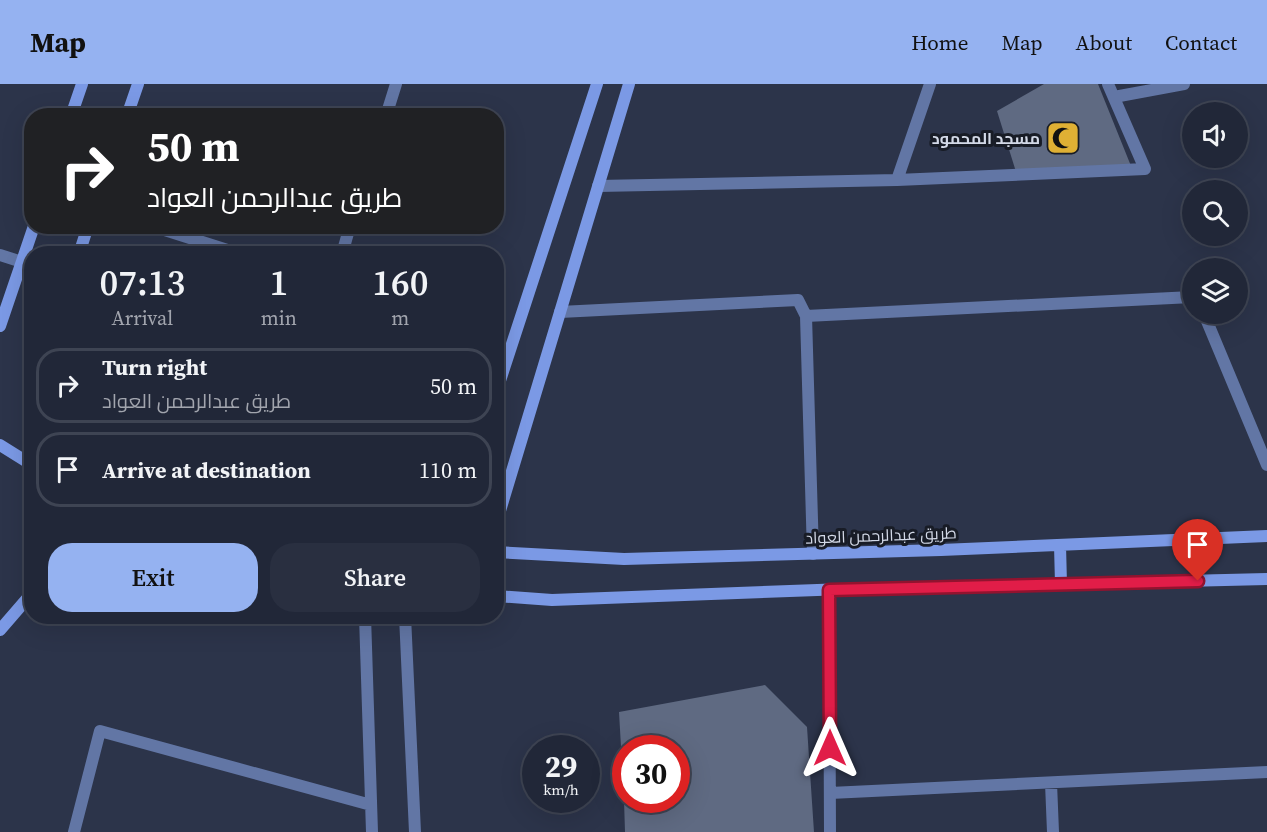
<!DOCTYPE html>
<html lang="en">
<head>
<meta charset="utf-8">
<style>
	:root { --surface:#212738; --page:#292f40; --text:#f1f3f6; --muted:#a2a5ae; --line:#3e4453; --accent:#95b2f1 }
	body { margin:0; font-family:"Source Serif 4",Cairo,serif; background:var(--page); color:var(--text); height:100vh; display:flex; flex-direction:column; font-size:22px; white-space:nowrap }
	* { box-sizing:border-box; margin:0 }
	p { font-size:20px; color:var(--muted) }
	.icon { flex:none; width:33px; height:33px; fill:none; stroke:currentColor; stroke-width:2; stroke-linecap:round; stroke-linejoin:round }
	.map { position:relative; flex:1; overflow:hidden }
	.panel { position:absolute; left:24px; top:162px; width:480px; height:378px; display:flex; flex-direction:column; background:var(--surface); border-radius:24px; box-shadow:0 6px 24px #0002,0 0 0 2px var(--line) }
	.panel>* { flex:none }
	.guide { position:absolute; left:24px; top:24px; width:480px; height:126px; border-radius:24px; box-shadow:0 6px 24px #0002,0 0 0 2px var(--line); background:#202124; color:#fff; overflow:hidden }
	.tools { position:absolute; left:1182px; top:18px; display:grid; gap:12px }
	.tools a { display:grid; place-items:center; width:66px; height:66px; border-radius:50%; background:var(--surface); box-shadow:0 6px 24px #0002,0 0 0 2px var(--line); font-size:30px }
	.speed { position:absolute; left:522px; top:651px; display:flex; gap:12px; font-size:30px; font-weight:700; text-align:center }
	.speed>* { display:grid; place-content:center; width:78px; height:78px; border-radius:50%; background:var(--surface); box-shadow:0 6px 24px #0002,0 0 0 2px var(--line); line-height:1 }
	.speed small { font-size:15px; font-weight:400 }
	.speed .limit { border:9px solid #d22; background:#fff; color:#111 }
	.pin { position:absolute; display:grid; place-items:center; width:51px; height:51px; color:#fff; margin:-62px -26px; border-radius:50% 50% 50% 0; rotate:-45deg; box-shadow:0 0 6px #0007 }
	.pin .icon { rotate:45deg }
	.me { position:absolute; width:66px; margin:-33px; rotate:0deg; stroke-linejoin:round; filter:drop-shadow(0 0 4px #0008) }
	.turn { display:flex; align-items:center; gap:21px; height:126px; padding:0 24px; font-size:27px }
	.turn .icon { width:78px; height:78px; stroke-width:2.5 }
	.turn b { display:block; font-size:42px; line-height:51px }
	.eta { display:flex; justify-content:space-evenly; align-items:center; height:102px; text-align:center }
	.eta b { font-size:36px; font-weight:600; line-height:42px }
	.cta { display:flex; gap:12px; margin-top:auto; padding:12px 24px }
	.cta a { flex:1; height:69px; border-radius:24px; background:var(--accent); color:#111; font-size:24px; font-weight:600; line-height:69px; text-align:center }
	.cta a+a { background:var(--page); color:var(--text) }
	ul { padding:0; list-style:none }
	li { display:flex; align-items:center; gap:18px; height:75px; margin:0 12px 9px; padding:0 12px; border:3px solid var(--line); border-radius:24px }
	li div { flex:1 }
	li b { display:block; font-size:22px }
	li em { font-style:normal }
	header { display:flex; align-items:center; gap:36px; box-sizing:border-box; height:84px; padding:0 30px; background:var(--accent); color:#111 }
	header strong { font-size:28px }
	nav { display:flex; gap:33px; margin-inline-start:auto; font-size:21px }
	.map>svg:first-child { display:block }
	.building { fill:#5f6a82 }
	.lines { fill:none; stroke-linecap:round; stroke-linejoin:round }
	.street { stroke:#6276a5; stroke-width:12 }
	.secondary { stroke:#7b99e5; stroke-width:12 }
	.route-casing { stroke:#92132f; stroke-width:15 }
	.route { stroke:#e11d48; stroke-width:10 }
	.labels { text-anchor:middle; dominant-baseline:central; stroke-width:6; stroke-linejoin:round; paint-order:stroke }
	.poi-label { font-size:16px; font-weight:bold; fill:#d3d9e7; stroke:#181c26; text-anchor:end }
	.street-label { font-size:16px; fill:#d3d9e7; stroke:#181c26 }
</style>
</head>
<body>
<header>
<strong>Map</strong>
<nav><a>Home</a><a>Map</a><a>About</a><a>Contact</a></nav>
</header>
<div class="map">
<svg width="1267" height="748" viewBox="0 0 1267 748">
	<rect width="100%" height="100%" fill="#2c344a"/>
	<path class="building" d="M1044,0H1098L1131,82L1017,91L997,27Z
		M765,601L807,643L814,748H625L624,716H676V664H626V715H624L619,628Z"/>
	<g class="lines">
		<path class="street" d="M1114,13L1184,0
			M386,32L396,0
			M897,96L930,0
			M598,102L897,96L1145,85L1108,0
			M152,142L240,170
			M342,170L350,142
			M0,171L22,178
			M560,228L798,216L806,232L813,470
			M1204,230L1267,381
			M806,232L1192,213
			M829,506L830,748
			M365,532L372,748
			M405,532L415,748
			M1051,699L1053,748
			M830,709L1267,688
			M74,748L100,647L371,721"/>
		<path class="secondary" d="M71,32L82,0
			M127,32L138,0
			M79,170L88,142
			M0,242L34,142
			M496,309L597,0
			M0,361L32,381
			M496,440L629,0
			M1060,461L1061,500
			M496,468L624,475L941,466L1267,452
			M496,512L552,516L845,505L1267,495
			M0,546L32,509"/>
	</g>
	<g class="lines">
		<g class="route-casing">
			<path id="route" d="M830,664L829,506L1198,497"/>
		</g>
		<use href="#route" class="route"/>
	</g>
	<defs>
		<g id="mosque-square" transform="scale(1.725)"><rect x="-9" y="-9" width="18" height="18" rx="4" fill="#dfb034" stroke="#181c26"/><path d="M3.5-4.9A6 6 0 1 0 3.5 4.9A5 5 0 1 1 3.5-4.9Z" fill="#111"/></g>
	</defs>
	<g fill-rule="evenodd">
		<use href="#mosque-square" x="1063" y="54"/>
	</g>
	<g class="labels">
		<g class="poi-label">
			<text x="1040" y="54">مسجد المحمود</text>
		</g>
		<g class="street-label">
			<text transform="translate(881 451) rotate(-2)">طريق عبدالرحمن العواد</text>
		</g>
	</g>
</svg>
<div class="tools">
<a><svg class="icon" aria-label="sound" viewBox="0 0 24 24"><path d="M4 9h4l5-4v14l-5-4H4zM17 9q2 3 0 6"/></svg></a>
<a><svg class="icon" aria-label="search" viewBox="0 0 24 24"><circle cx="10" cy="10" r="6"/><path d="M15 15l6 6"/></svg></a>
<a><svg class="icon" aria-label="layers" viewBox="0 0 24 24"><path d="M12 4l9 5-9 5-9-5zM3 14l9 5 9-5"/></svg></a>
</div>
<div class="speed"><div>29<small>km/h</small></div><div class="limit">30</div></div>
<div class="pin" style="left:1198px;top:497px;background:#d93025"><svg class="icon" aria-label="arrive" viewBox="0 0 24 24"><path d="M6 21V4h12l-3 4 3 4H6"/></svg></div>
<svg class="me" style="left:830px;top:664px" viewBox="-20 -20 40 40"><path d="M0-17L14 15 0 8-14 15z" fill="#e11d48" stroke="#fff" stroke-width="4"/></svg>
<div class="guide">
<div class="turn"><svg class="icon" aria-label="right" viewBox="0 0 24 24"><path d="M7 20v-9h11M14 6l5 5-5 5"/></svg><div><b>50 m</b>طريق عبدالرحمن العواد</div></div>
</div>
<section class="panel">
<div class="eta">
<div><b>07:13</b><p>Arrival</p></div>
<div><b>1</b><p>min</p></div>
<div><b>160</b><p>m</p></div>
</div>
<ul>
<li><svg class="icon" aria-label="right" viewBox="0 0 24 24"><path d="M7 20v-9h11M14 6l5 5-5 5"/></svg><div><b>Turn right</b><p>طريق عبدالرحمن العواد</p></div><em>50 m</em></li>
<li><svg class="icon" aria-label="arrive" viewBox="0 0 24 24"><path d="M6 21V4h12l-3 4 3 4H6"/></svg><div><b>Arrive at destination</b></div><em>110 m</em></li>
</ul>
<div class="cta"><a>Exit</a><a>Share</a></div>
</section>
</div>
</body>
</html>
